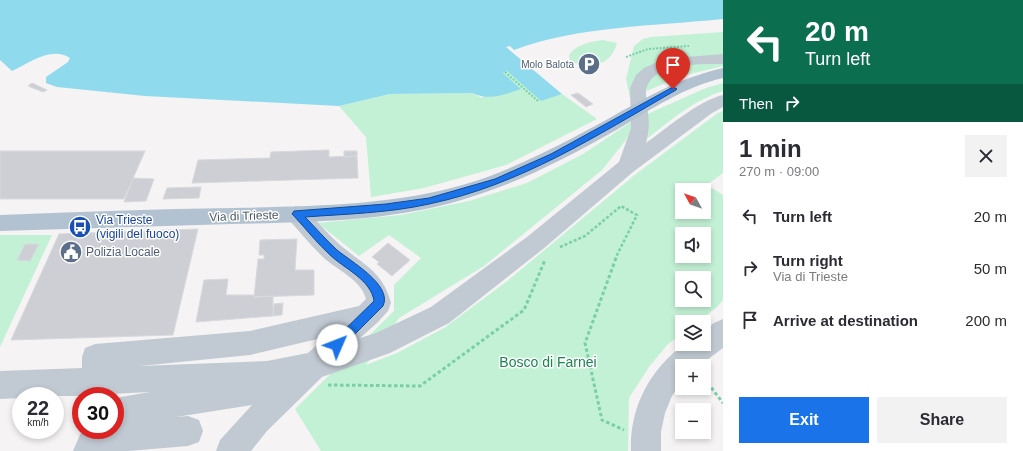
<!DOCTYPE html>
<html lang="en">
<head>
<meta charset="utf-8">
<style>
	:root { --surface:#fff; --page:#f2f2f3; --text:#2b2b33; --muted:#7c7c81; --accent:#1a73e8 }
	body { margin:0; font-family:Arial,sans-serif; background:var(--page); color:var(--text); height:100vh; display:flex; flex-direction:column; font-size:15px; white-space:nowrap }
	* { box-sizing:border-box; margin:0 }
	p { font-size:13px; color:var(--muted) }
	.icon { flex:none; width:22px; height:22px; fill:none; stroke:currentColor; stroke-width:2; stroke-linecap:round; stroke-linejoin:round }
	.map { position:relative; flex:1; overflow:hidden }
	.details { display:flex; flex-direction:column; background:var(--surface); width:300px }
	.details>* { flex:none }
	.guide { background:#0b6e4f; color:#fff; overflow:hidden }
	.needle { width:26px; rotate:310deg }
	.controls { position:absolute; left:675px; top:183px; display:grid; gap:8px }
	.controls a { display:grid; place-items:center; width:36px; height:36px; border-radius:0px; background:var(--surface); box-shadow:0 2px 6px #0003; font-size:20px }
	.speed { position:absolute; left:12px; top:387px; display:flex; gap:8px; font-size:20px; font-weight:700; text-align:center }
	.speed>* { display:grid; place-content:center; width:52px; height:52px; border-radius:50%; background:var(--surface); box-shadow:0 2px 6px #0003; line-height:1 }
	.speed small { font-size:10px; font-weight:400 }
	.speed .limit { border:6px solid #d22; background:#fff; color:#111 }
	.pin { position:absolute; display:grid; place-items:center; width:34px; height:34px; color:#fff; margin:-41px -17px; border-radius:50% 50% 50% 0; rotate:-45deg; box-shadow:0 0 4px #0007 }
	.pin .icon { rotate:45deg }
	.me { position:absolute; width:44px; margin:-22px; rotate:46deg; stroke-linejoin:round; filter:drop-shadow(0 0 3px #0008) }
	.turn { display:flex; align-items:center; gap:14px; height:84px; padding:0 16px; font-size:18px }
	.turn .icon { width:52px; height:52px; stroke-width:2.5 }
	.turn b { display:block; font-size:28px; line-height:34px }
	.then { display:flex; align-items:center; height:38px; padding:0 16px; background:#0003; gap:8px; font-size:15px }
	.round { display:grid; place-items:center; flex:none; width:42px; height:42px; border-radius:0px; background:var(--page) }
	.overview { display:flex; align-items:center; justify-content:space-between; height:68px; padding:0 16px }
	h1 { font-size:24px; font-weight:700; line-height:30px }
	.primary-button { display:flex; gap:8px; margin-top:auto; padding:8px 16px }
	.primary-button a { flex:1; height:46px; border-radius:0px; background:var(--accent); color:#fff; font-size:16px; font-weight:700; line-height:46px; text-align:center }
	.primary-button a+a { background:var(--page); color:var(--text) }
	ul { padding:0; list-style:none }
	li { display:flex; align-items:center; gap:12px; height:52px; padding:0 16px }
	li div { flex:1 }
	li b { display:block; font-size:15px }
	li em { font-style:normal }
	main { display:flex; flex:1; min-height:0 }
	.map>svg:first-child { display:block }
	.green { fill:#c3f1d5; fill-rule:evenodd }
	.water { fill:#90daee }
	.building { fill:#cdcfd5; stroke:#d7d9de }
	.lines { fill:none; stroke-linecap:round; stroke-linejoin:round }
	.path-far2 { stroke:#7ad0a6; stroke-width:2; stroke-dasharray:2 1.5; stroke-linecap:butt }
	.path-far1 { stroke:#7ad0a6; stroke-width:2.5; stroke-dasharray:3 2; stroke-linecap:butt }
	.path { stroke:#7ad0a6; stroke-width:3; stroke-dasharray:3.5 2.5; stroke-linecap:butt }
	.minor { fill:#c1cad2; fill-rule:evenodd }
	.major { fill:#b3c2d1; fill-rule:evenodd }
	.route { fill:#1a73e8; stroke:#114b97 }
	.labels { text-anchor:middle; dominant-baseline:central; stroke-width:3; stroke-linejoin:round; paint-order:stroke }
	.far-service-label { font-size:10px; fill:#4e5e75; stroke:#fff; text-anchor:end }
	.street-label { font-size:12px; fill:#4a5661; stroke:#fff }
	.transit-label { font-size:12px; fill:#164399; stroke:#fff; text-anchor:start }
	.service-label { font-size:12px; fill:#4e5e75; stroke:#fff; text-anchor:start }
	.near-park-label { font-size:14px; fill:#17864f; stroke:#fff }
</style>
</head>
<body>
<main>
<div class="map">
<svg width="723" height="451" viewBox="0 0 723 451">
	<rect width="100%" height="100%" fill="#f5f3f3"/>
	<path class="green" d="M723,32V66L682,76L630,98L626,79L634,46L643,39L651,37Z
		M603,40L617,43C611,66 590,70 570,61L569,55C577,44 589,42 603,40Z
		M507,71L541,100L562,94L597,119L506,165L424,188L371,197L366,137L339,106L390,94L472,93L482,98L502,73Z
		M723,83V91C694,100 671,120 648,138L649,122L635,123L625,141L602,170L484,266L399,318L366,365L397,353L444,328L506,282L636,174L718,113L723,111V173L707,185L723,195V300L717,307L698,322H682V334L668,344L649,367L629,398L628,451H321L295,409L394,311V285L421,258L389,235L359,256L318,223L401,215L469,201L527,183L583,154L634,120L706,88ZM682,190H704V212H682ZM682,234H704V256H682ZM682,278H704V300H682Z
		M0,235H52L0,347Z"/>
	<path class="water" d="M0,0H723V19C655,26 578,26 514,50L510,46L506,47L562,94L541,101L507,71L503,73L521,89C504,95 490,101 472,93L390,94L339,106L145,96L57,87L46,83V77L68,62L70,58C51,46 30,63 12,71L0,60Z"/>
	<path class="building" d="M32,83L47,90L43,92L28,86Z
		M578,93L593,104L586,107L571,95Z
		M329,150V157L357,156L358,178L192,183L198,160L270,158L271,152Z
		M0,151H145L124,199H0Z
		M344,151H357V156L344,157Z
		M133,178L154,179L146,201L124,202Z
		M201,187L199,198L163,199L167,188Z
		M198,229L173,335L11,340L59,234Z
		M297,239L295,270H314V295L254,297L258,259H264V255H259L260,240Z
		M388,243L410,260L392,276L377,264L379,262L372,257Z
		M25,244H39L30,261L17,260Z
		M228,279L226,295H254V297L273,296V316L196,322L204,280Z
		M283,303L282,315L273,316L274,304Z"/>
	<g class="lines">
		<path class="path-far2" d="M626,57L648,49L689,46
			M505,72L539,102"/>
		<path class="path-far1" d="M560,247L585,236L621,206L637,215L615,259"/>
		<path class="path" d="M616,258L585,343L602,420L624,430
			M704,378L723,403
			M328,385L420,386L524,310L545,260"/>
		<path class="minor" d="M723,54V64C701,64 645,62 646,95C647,114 652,123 646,143C667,128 698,101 723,95V107L712,113L633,172L543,249L449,323L390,353L322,377L267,431L251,451H216L220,440L252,405L176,417L188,416L199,420L203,431L199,442L188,446L128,451H73L82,430H115V398L150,392L111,394V396H21V398L0,399V371L82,368V357L85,348L95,344L250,331L359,306L366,299C362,281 338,270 325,259C312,247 301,233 289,220L286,214L289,208L297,206L305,208C316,220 327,233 339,244C362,264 383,271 391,303L388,311L377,323L360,338L376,333L431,307L527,237L619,162L631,128L630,88L636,75L644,68L655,63L674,58ZM326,337L308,353L267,361L140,366L250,355Z
			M723,319V348L699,366H682V381L672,396L665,413L661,432V451H631C629,409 650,368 685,344H704V331L714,323Z"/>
		<path class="major" d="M723,68V78C684,87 652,109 618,129C572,155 525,180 474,196C396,222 313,222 231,224C154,226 77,229 0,231V215C78,212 156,209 234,208C311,206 391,206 466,184C515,169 562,144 606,120C645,98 679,78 723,68Z"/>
	</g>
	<path class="route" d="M673,87L677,89L676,90C596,136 520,185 429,204C389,213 346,214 305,217C316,228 326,240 337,250C350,261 393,285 383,306L341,348L337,350L333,348L332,345L333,341L374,301C371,280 345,269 330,255C317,243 306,229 294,216L292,214L294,211L386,204L429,198L495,179L551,154Z"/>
	<defs>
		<g id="parking-disc" transform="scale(1.15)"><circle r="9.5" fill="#5c6f8a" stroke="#fff"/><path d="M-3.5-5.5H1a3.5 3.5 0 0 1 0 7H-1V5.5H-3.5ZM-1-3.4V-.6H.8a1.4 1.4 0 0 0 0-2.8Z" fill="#fff"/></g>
		<g id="bus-disc" transform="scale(1.15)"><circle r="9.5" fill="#1a4fb4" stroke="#fff"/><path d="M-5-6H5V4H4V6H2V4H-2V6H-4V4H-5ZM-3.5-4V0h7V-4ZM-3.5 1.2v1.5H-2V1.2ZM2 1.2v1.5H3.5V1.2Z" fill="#fff"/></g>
		<g id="civic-disc" transform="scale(1.15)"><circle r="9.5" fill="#5c6f8a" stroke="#fff"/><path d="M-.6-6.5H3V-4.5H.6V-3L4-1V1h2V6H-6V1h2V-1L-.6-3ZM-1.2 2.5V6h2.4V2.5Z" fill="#fff"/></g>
	</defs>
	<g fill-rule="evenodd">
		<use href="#parking-disc" x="589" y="64"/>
		<use href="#bus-disc" x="80" y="227"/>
		<use href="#civic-disc" x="71" y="252"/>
	</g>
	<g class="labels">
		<g class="far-service-label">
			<text x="574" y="64">Molo Balota</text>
		</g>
		<g class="street-label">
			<text transform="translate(244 216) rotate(-2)">Via di Trieste</text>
		</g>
		<g class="transit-label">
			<text x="96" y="220">Via Trieste<tspan x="96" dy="14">(vigili del fuoco)</tspan></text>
		</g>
		<g class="service-label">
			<text x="86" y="252">Polizia Locale</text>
		</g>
		<g class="near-park-label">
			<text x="548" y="362">Bosco di Farnei</text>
		</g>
	</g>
</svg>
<div class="controls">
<a><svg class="needle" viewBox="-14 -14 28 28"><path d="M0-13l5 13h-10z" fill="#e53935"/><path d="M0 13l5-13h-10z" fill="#7c7c81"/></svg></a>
<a><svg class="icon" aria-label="sound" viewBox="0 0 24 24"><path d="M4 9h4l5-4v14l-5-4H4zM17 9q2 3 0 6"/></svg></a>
<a><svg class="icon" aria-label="search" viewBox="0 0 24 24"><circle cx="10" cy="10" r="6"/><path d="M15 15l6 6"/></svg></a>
<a><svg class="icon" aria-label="layers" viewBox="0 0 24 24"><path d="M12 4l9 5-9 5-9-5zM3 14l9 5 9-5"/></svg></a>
<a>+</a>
<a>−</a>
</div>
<div class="speed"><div>22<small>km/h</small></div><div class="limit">30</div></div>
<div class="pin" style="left:673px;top:89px;background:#d93025"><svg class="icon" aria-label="arrive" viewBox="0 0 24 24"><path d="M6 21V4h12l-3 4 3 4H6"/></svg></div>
<svg class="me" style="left:337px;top:345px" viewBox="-20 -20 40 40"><circle r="19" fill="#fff"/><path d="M0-13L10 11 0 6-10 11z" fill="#1a73e8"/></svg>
</div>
<section class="details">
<div class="guide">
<div class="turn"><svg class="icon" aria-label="left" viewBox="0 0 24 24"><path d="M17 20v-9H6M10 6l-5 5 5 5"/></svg><div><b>20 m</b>Turn left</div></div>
<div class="then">Then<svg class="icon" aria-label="right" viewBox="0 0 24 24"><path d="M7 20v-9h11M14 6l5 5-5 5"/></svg></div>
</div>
<div class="overview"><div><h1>1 min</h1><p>270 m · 09:00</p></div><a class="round"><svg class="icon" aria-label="close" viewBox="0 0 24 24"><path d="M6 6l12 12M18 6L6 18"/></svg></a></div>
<ul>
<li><svg class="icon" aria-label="left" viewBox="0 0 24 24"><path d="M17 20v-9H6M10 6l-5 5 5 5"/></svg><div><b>Turn left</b></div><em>20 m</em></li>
<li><svg class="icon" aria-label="right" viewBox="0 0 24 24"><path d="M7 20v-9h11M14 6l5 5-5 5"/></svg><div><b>Turn right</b><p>Via di Trieste</p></div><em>50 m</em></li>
<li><svg class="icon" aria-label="arrive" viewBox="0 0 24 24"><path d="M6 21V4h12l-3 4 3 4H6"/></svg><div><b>Arrive at destination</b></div><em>200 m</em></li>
</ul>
<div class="primary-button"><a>Exit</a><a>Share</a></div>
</section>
</main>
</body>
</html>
